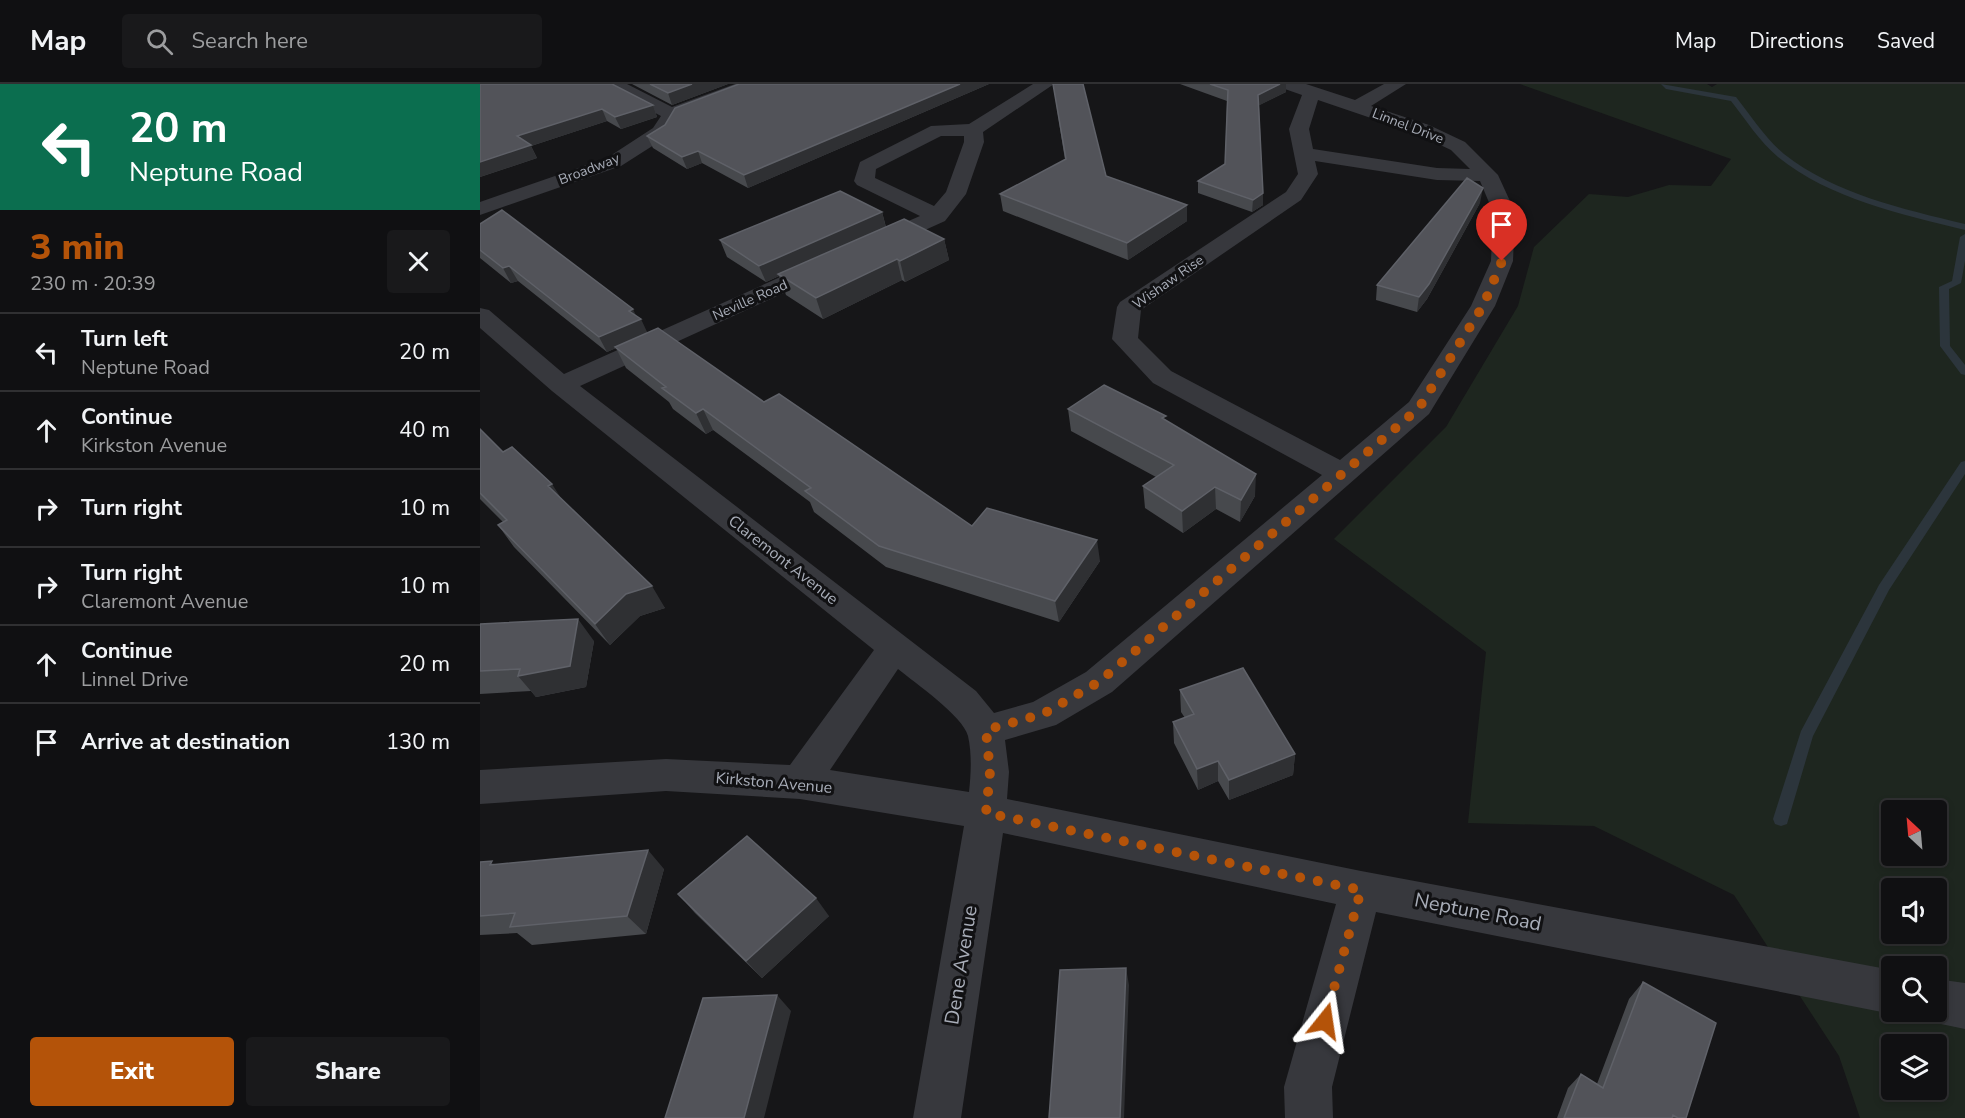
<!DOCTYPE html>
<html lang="en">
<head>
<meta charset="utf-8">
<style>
	:root { --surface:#101012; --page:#19191b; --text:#f1f3f6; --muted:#9c9d9f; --line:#303032; --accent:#b45309 }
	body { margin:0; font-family:"Nunito Sans",sans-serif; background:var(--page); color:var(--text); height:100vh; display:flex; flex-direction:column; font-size:22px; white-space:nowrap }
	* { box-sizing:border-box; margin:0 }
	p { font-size:20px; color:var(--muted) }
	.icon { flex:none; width:33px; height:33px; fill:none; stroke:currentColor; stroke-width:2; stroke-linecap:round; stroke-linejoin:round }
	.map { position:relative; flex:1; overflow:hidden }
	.details { display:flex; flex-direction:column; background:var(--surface); width:480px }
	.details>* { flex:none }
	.banner { background:#0b6e4f; color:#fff; overflow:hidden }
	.needle { width:39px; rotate:334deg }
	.fabs { position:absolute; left:1401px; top:716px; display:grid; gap:12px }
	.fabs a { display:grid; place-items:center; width:66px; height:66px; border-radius:6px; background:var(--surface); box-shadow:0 3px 9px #0003,0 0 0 2px var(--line); font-size:30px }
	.pin { position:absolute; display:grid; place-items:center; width:51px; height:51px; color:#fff; margin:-62px -26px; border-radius:50% 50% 50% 0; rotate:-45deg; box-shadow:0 0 6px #0007 }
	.pin .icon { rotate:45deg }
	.me { position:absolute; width:66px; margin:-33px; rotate:15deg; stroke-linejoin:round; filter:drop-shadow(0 0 4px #0008) }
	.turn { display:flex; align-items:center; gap:21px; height:126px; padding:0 30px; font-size:27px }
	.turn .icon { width:78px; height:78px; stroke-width:2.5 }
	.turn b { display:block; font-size:42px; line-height:51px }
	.round { display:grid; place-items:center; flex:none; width:63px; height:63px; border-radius:6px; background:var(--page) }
	.head { display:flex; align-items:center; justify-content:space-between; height:102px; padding:0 30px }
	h1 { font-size:36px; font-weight:800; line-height:45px; color:var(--accent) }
	.cta { display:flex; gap:12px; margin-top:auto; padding:12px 30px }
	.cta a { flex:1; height:69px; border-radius:6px; background:var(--accent); color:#fff; font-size:24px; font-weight:800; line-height:69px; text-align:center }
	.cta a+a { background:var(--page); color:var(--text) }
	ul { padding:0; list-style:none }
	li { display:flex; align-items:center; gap:18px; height:78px; padding:0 30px; border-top:2px solid var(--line) }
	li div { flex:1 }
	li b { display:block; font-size:22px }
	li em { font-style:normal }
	header { display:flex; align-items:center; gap:36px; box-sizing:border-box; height:84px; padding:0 30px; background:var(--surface); border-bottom:2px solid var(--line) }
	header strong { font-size:28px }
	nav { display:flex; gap:33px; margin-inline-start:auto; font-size:21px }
	.search { width:420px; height:54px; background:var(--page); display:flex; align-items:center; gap:15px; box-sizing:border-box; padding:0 21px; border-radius:6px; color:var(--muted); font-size:22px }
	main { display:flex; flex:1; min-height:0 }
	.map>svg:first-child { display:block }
	.green { fill:#1e261f; fill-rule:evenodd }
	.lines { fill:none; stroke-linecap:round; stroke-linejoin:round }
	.stream { fill:#2c353c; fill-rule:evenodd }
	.minor { fill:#37383d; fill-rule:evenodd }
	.wall { fill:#47494d }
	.shaded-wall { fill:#2f3033 }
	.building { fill:#525359; stroke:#5f6168; stroke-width:1.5 }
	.route { stroke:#b45309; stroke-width:10; stroke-dasharray:0 18 }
	.labels { text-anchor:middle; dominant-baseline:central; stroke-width:6; stroke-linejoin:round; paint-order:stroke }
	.far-street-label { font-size:14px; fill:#a8adb8; stroke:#111113 }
	.street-label { font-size:16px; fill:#a8adb8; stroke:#111113 }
	.near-street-label { font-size:20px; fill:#a8adb8; stroke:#111113 }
</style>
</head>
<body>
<header>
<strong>Map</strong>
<div class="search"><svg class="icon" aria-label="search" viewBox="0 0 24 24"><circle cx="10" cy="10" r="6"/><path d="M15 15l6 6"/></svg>Search here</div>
<nav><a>Map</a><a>Directions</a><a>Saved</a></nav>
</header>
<main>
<section class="details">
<div class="banner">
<div class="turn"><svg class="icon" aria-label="left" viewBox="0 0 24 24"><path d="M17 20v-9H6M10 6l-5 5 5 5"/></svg><div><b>20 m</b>Neptune Road</div></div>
</div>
<div class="head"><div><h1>3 min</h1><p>230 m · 20:39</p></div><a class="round"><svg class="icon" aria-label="close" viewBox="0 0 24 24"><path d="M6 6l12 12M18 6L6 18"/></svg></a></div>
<ul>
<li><svg class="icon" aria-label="left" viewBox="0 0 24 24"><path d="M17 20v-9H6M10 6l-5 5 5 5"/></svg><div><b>Turn left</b><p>Neptune Road</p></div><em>20 m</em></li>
<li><svg class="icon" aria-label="ahead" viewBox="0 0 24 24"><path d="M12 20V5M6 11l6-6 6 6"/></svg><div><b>Continue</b><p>Kirkston Avenue</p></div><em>40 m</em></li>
<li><svg class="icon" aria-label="right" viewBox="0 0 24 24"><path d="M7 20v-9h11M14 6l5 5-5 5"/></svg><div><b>Turn right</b></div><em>10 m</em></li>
<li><svg class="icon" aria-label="right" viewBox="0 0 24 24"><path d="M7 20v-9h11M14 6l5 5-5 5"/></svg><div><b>Turn right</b><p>Claremont Avenue</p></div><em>10 m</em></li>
<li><svg class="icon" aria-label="ahead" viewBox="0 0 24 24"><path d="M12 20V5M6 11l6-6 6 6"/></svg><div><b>Continue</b><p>Linnel Drive</p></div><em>20 m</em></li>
<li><svg class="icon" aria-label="arrive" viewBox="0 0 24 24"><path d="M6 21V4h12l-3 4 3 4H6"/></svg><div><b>Arrive at destination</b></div><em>130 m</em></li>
</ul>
<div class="cta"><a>Exit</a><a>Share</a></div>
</section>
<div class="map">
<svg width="1485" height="1034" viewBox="0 0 1485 1034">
	<rect width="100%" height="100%" fill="#161618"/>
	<path class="green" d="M1040,0H1227L1232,3L1237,0H1485V1034H1380L1359,972L1254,811L1114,742L988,739L1006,568L854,455L966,343L1038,222L1054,163L1109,110L1148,113L1189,101L1231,102L1251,75ZM1412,726H1456V771H1412ZM1412,804H1456V849H1412ZM1412,882H1456V927H1412ZM1412,960H1456V1005H1412Z"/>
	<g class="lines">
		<path class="stream" d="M1181,0L1256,13C1271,32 1285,54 1304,70C1355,110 1423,125 1485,140V146C1421,130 1350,115 1298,73C1279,57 1266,36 1251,17L1186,5Z
			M1485,150V177L1481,199L1469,205L1470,262L1485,281V291L1481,290L1460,262L1459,203L1472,197L1480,153Z
			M1485,377V390L1409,506L1333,652L1307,740L1301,742L1295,740L1293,735L1321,647L1399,501L1481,378Z"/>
		<path class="minor" d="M124,0H147L192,23L255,0H280L277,4L198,34L188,52L141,82L0,131V118L127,74L173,44L181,32L127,4Z
			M553,0H574L503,48L504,58L486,110L465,137L403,165L395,167L387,165L384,160L387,155L440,132L377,101L374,97L380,78L451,42L489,40ZM461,52H484V58L466,108L454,122L395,94L396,85Z
			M799,0H826L875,16L904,0H926L891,22L949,41L985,58L1018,91L1035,128L1033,177L1015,222L949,330L632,608L576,641L525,656L529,688L527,715L881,787L1412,886V927H1420L1412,930L896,828L852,1003L853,1034H805L804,1003L856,820L523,749L481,1034H433L484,742L320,715L186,707L0,720V686L186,675L310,681L394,566L72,307L0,244V224L9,226L84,290L334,178L342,176L350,178L354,183L350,188L100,302L496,607L514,629L553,618L606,588L842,391L673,299L632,255L637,223L640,218L806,108L818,90L809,45L822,11L802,4ZM838,16L935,49L971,66L990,85L957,84L833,65L829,45ZM835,77L957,96L1000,97L1013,128L1011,177L991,222L929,318L860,376L691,287L658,254L661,226L821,116L838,90ZM418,585C435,599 483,632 488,652C492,670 491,690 489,708L350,686Z
			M1456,895L1485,899V945L1456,939L1440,933L1438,927H1456Z"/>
	</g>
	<path class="wall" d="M0,0L173,21L177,33L141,45L127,37L51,62L57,74L0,93Z
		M152,0H248L192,21Z
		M259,0H509L268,104L222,79L207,85L173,64L167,52Z
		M573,0L626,92L707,137L648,176L523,127L520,110L585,76Z
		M700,0H806V8L779,21L783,109V121L772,128L718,109V97L745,80L747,17Z
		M1000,119L947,215L937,228L896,216L897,201Z
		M402,128L406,143L464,155L469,176L425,198L422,196L343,235L306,211L299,192L286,198L247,173L240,156Z
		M0,140L156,232L167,249L492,442L620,477L579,538L406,483L334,428L330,418L233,346L226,350L193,325L189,318L146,284L136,264L127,268L38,197L31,199L0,174Z
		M588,325L686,337L775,412L760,438L736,425L703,449L665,424L663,402L676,393L591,347Z
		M0,345L23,368L81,414L185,524L160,532L130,561L34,463L18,441L23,438L0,415Z
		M0,540L114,557L106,603L56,613L51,607L0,610Z
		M700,606L815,670L813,691L749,716L738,697L718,706L694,659L693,638L705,634L701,628Z
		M0,778L15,780L184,785L166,850L52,861L37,849L0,851Z
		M198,810L349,832L282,894L215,829Z
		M1163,898L1206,1034H1077L1088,1004L1101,990L1117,1000L1149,915Z"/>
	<path class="shaded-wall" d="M212,0H248L192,21L188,9Z
		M480,0H509L268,104L264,91Z
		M800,0H806V8L778,22V11Z
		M173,21L177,33L141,45L135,33Z
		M122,25L127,37L51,62L57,74L0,93V78L37,52Z
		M218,67L222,79L207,85L202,73Z
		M1003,104L1000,119L947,215L937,228L939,213Z
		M783,109V121L772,128L773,116Z
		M707,121V137L648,176L647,159Z
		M402,128L406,144L298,190L299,192L286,198L279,182Z
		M464,155L469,176L425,198L420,177Z
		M417,175L422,196L343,235L336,214Z
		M29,182L38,197L31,199L23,184Z
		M153,225L158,236L161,235L168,250L135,263L136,264L127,268L119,253L149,227Z
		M223,325L233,346L226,350L216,329Z
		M776,390L775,412L760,438L761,416Z
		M72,400L86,422L68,402Z
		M735,403L736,425L703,449L702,427Z
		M617,456L620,477L579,538L575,517Z
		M172,502L185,524L160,532L130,561L115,540L146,510Z
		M98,535L114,557L106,603L56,613L38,592Z
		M815,670L813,691L749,716V696Z
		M738,677V697L718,706L717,685Z
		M168,766L184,785L166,850L147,832Z
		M336,814L349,832L282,894L266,877Z
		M646,884L649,901L644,1034H640Z
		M297,911L311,927L284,1034H264Z"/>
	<path class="building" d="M0,0H132L173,21L135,33L122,25L37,52L51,61L0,78Z
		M170,0H212L188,9Z
		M259,0H480L264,91L218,67L202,73L167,52L185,41L195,24Z
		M573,0H603L626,92L707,121L647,159L520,110L586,75Z
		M730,0H800L778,11L783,109L773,116L718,97L745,80L748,6Z
		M987,94L1003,104L949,200L939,213L897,201Z
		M360,107L402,128L279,182L240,156Z
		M22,126L153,225L149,227L161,235L119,253L29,182L23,184L0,166V140Z
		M424,135L464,155L420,177L417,175L336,214L298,190Z
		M178,244L284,318L299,310L492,442L507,424L617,456L575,517L399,462L325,407L331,404L223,325L216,329L182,304L186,303L135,263Z
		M624,301L686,332L682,334L776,390L761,416L735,403L702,427L663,402L694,381L588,325Z
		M0,345L23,368L32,363L72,400L68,402L172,502L146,510L115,540L18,441L27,436L0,409Z
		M98,535L90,582L38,592L40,585L0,587V540Z
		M763,584L815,670L749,696L738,677L717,685L693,638L714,630L700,606Z
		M267,752L336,814L266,877L198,810Z
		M168,766L147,832L30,843L35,829L0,832V778L12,777L10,781Z
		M646,884L640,1034H569L580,886Z
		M1163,898L1236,939L1206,1034H1198L1193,1031L1192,1034H1084L1101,990L1123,1004Z
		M297,911L264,1034H185L223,914Z"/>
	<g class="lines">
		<path class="route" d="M845,937L881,806L506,729L510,688L506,646L563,630L619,598L939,324L1003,222L1022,177"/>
	</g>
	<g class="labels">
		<g class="far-street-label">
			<text transform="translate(928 42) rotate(21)">Linnel Drive</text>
			<text transform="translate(109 85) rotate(-21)">Broadway</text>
			<text transform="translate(688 198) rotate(-35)">Wishaw Rise</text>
			<text transform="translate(270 216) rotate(-24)">Neville Road</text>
		</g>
		<g class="street-label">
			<text transform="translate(303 476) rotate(38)">Claremont Avenue</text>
			<text transform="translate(294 699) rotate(5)">Kirkston Avenue</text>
		</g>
		<g class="near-street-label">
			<text transform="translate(998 828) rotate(11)">Neptune Road</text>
			<text transform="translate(481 881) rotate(-81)">Dene Avenue</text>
		</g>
	</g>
</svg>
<div class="fabs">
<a><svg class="needle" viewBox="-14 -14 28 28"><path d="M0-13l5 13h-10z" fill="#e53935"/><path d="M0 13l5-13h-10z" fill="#9c9d9f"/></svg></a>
<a><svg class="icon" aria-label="sound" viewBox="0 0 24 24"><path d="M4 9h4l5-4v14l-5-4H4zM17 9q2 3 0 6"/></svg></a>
<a><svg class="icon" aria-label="search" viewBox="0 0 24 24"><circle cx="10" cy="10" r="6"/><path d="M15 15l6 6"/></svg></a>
<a><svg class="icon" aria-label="layers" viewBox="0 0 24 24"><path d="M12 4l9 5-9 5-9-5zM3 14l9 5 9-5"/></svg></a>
</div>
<div class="pin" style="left:1022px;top:177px;background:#d93025"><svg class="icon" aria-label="arrive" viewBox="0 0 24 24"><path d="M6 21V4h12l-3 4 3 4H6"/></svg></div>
<svg class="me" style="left:845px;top:937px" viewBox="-20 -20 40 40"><path d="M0-17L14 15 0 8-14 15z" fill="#b45309" stroke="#fff" stroke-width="4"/></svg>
</div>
</main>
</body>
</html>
